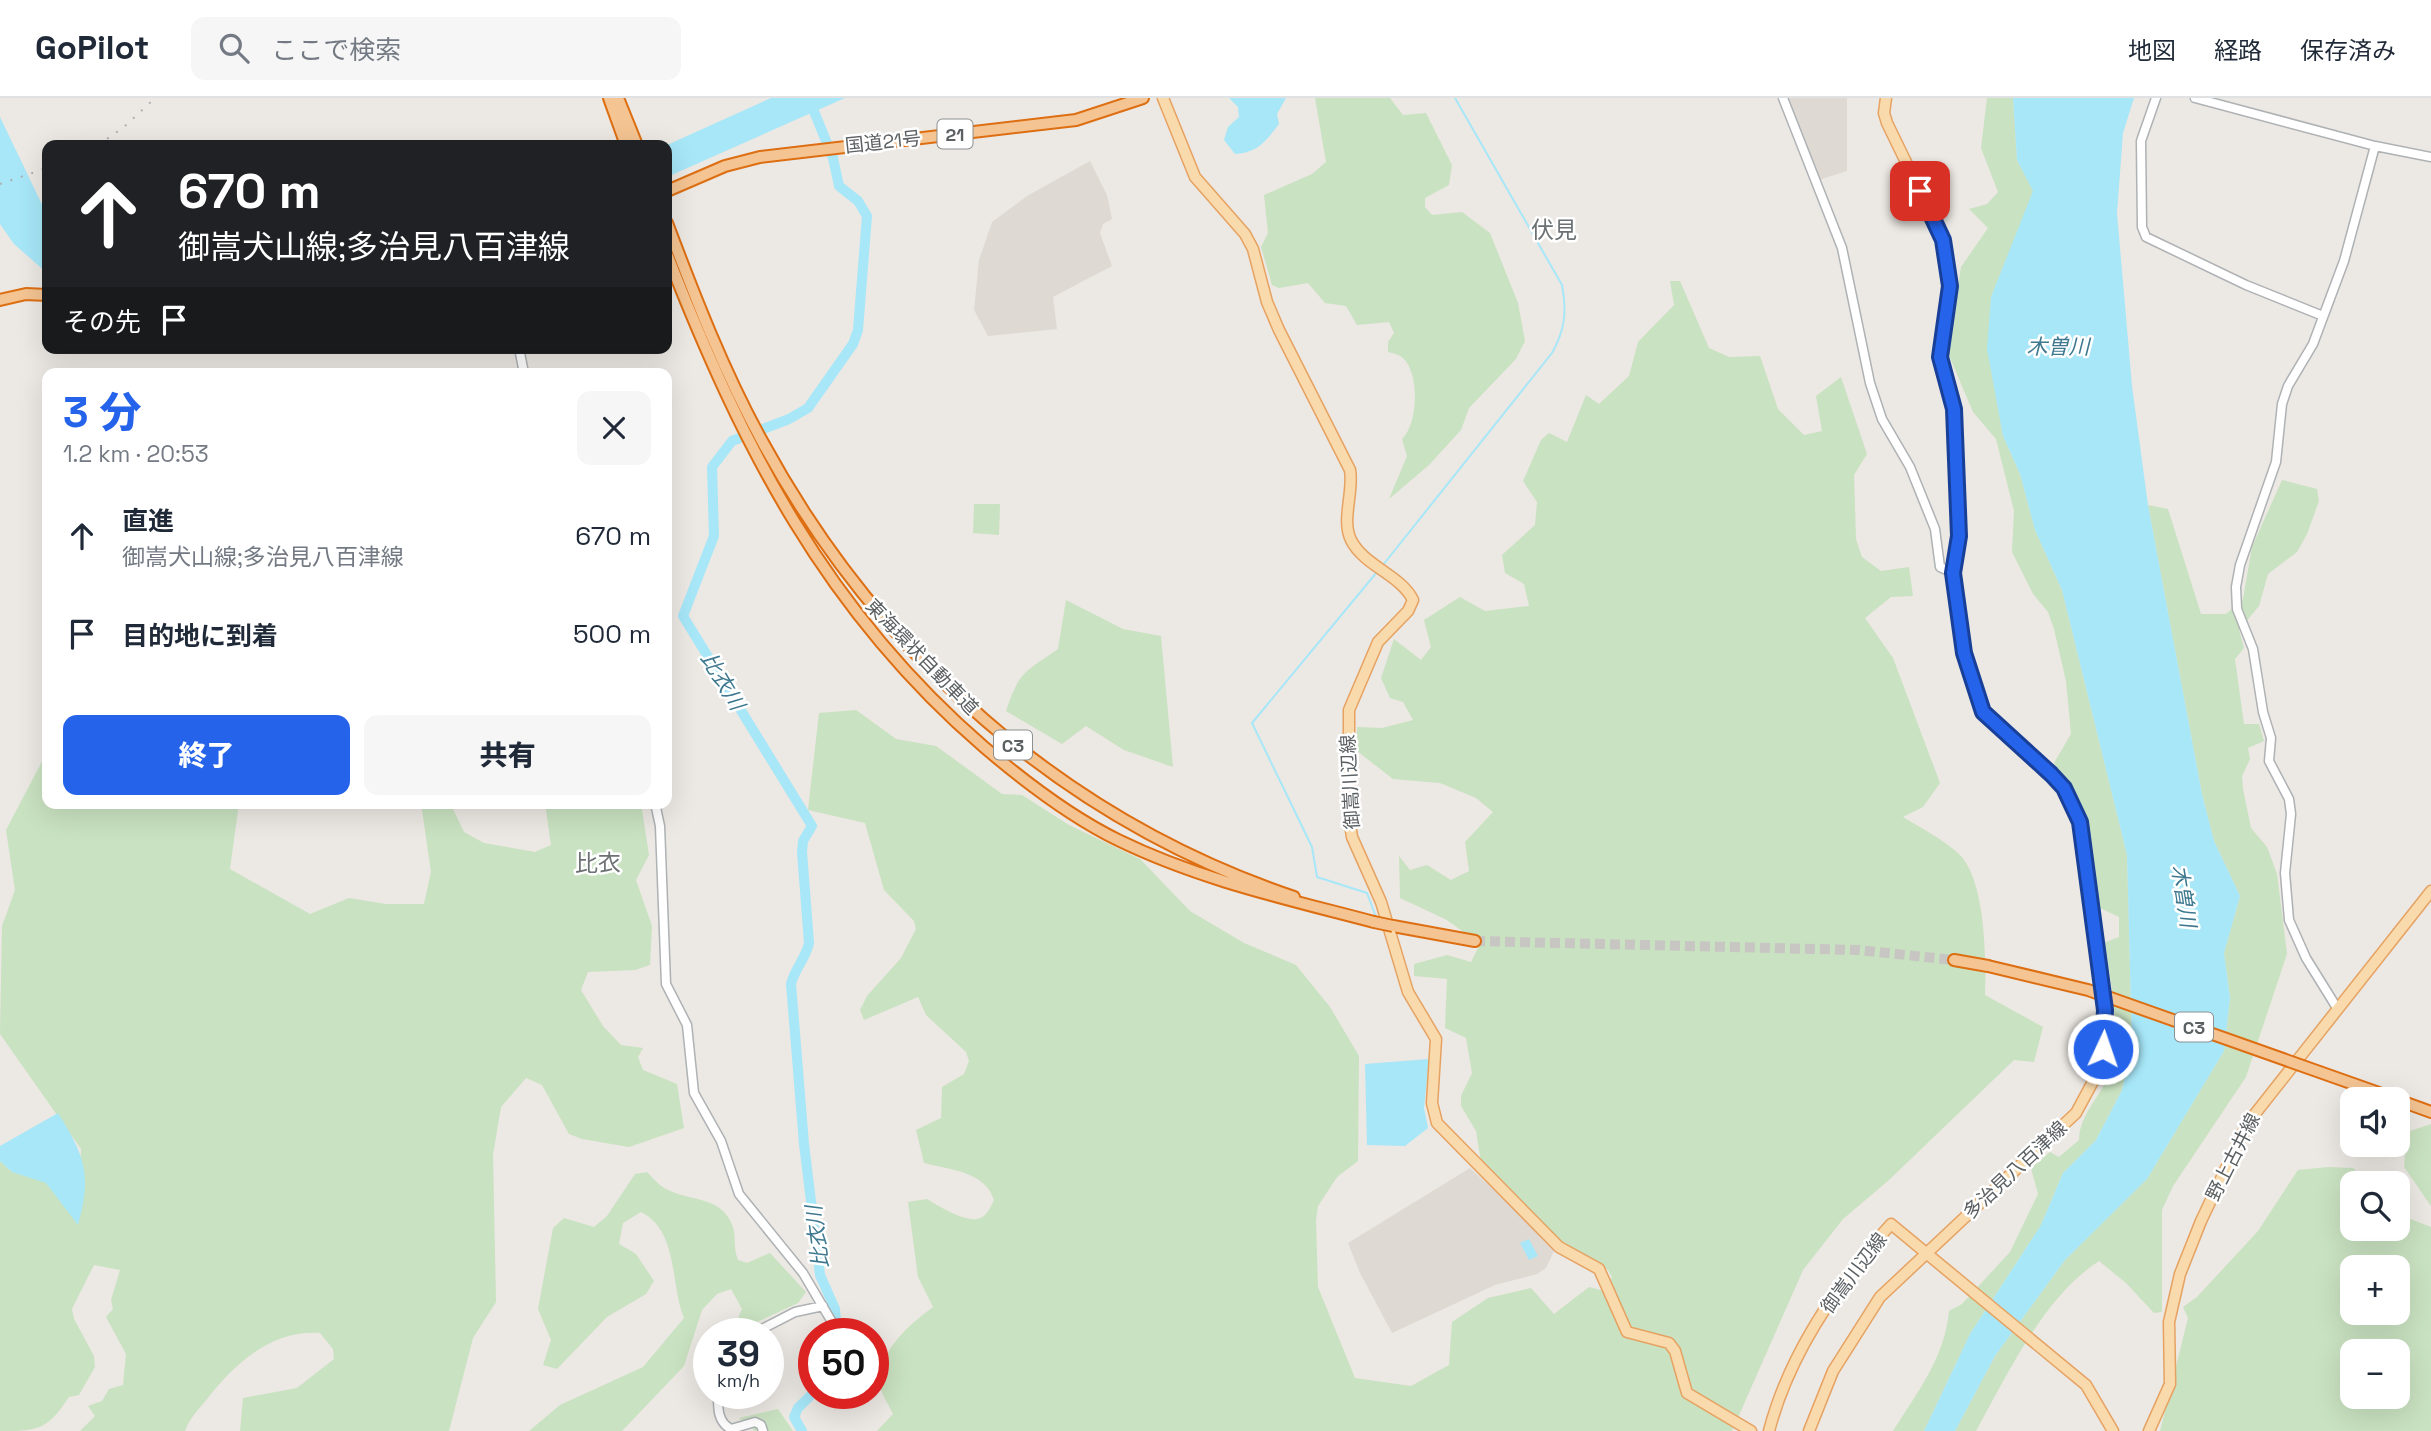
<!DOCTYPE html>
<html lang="ja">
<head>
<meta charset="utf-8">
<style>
	:root { --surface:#fff; --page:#f6f6f7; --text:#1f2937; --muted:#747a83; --line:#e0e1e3; --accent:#2563eb }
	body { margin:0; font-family:"Space Grotesk","Noto Sans JP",sans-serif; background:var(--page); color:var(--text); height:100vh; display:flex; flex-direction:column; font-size:26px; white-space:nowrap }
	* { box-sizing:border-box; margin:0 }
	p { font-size:23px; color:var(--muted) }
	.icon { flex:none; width:38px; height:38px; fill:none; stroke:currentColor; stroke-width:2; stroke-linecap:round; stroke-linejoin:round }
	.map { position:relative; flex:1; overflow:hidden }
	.drawer { position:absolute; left:42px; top:270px; width:630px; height:441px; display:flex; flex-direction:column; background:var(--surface); border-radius:14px; box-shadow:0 7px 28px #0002 }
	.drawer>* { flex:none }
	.banner { position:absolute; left:42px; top:42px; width:630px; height:214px; border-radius:14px; box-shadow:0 7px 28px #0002; background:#202124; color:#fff; overflow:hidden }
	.controls { position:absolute; left:2340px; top:989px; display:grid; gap:14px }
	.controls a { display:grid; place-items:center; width:70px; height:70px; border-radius:14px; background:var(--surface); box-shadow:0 7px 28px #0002; font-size:35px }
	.speed { position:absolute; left:693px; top:1220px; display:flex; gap:14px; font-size:35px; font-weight:700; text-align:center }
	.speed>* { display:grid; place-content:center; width:91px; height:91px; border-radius:50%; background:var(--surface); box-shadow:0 7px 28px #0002; line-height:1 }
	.speed small { font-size:18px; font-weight:400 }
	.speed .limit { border:10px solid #d22; background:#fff; color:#111 }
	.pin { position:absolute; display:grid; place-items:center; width:60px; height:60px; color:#fff; margin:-30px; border-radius:14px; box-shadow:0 4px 10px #0006 }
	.me { position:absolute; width:77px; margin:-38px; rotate:3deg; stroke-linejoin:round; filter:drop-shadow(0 0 5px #0008) }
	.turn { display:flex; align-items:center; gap:24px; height:147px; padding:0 21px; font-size:32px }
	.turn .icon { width:91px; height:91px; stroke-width:2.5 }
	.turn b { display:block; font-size:49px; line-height:60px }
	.then { display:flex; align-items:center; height:66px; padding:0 21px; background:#0003; gap:14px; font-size:26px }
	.round { display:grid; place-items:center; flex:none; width:74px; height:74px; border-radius:14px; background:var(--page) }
	.summary { display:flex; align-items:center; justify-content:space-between; height:119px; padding:0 21px }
	h1 { font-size:42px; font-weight:800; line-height:52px; color:var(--accent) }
	.cta { display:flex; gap:14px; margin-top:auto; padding:14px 21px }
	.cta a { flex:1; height:80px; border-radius:14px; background:var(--accent); color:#fff; font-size:28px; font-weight:800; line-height:80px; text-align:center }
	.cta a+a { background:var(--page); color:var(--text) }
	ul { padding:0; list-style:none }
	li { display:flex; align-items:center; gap:21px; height:98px; padding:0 21px }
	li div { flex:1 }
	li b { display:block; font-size:26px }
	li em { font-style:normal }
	header { display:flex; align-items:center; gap:42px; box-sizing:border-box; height:98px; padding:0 35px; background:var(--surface); border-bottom:2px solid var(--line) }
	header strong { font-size:33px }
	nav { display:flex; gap:38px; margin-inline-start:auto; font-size:24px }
	.search { width:490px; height:63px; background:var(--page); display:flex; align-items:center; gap:18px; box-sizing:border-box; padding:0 24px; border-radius:14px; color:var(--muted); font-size:26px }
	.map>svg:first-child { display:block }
	.education { fill:#dfd9d4 }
	.green { fill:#c9e2c1; fill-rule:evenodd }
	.water { fill:#a7e7f8 }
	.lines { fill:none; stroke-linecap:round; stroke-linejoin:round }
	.stream { stroke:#a7e7f8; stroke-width:2 }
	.river { stroke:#a7e7f8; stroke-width:10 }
	.highway-tunnel { stroke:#c8c6c3; stroke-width:10; stroke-dasharray:10 5; stroke-linecap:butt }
	.minor-casing { stroke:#aeb2b4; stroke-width:11 }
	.major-casing { stroke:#e6a262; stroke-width:13 }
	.highway-casing { stroke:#dd6e12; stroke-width:14 }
	.minor { stroke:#fff; stroke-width:8 }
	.major { stroke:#f8daac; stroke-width:10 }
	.highway { stroke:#f4c492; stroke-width:10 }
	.rail { stroke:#afb0b0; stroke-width:2; stroke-dasharray:2 9; stroke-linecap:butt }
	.highway-bridge-casing { stroke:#dd6e12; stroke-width:14; stroke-linecap:butt }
	.highway-bridge { stroke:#f4c492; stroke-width:10 }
	.route-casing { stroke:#184099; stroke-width:18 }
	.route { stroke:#2563eb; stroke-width:12 }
	.labels { text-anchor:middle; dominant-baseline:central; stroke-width:5; stroke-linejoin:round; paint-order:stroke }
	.shield { fill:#fff; stroke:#8c9091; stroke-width:2 }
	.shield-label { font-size:18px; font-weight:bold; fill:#5b6062 }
	.street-label { font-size:19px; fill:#5b6062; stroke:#fff }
	.water-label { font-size:21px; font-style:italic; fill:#3d788f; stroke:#fff }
	.quarter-label { font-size:23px; fill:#6c7274; stroke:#fff }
</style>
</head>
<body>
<header>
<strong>GoPilot</strong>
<div class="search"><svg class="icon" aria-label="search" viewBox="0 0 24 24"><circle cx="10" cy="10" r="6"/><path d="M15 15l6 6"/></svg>ここで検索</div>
<nav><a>地図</a><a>経路</a><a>保存済み</a></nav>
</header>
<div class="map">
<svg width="2431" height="1333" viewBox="0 0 2431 1333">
	<rect width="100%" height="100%" fill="#ece8e3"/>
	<path class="education" d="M1786,0H1847V73L1819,82Z
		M1090,63L1107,97L1112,121L1103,126L1100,135L1112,168L1053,199L1057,231L988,238L974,212L979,162L992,124L1027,98Z
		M1470,1070L1553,1147L1554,1153L1546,1170L1537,1176L1495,1187L1392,1235L1359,1173L1348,1145Z"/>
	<path class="green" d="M1315,0H1390L1403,17L1426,15L1452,67L1449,87L1425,100V109L1432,117L1462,114L1490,135L1518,205L1525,243L1516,261L1469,310L1461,332L1429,367L1389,401L1407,358L1402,341C1418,326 1420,276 1403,260C1400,257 1393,255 1388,254V244L1394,235L1389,224L1357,227L1346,208L1325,205L1308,185L1279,190L1272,187L1261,149L1268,135L1264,97L1312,76L1326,64Z
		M1987,0H2013L2017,62L2034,93L1991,199L1988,251L2003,338L2020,376L2035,432L2062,492L2127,757L2132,948L2122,992L2096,1042L2063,1075L2041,1127L1970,1236L1924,1333H1893C1917,1295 1945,1259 1949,1213L1962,1206L2010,1154L2038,1096L2031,1070L2050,1054L2059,1059L2079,1042C2080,1016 2098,1002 2108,979C2122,945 2112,879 2103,845L2119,839V819L2100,810L2085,721L2054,665L2071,636L2066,583L2054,531L2048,514L2033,496L2012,454L2014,413L1996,341L1973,314L1948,255L1961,169L1988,130L1969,111L1987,106L1998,94L1981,50Z
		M1670,183H1680L1709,250L1729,259L1760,258L1778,311L1804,337L1822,333L1816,298L1841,279L1867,356L1854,377L1856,441L1862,459L1881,473L1909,469L1913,498L1891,499L1865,520L1893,560L1940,685L1923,709L1903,719C1921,730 1942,741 1958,755C1986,780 1986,862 1985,897L2043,929L2034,964L2014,962L1889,1082L1843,1121L1803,1172L1732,1333H877L893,1316C889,1307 880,1295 880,1285C879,1252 909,1227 933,1209L918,1179L908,1104L927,1101C938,1108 968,1126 980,1120C987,1118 991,1108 994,1102C985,1073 950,1072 924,1065L916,1032L941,1020L942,989L964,976L969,963L966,954L926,917L918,899L864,922L860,912L867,898L901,860L916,831L914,823L884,792L865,725L808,712L819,615L856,612L896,641L936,648L1002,696L1022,697L1069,727L1140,761L1190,813L1244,845L1296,867L1330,909L1359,958L1358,1063L1337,1079L1318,1108L1316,1122L1318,1189L1355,1280L1411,1288L1449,1267L1452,1224L1488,1200L1531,1190L1554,1216L1589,1189L1604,1193L1612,1179L1608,1172L1562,1144L1481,1064L1476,1033L1461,1008V998L1472,975L1466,940L1445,930L1447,881L1414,878V866L1447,857L1471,864L1480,846L1447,822L1400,800L1399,758L1410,772L1427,767L1451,782L1469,773L1465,744L1493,714L1476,700L1440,685L1393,681L1357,653V629L1382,630L1413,622L1403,604L1390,600L1381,580L1394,541L1421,562L1431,549L1424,522L1460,499L1485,513L1529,508L1524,486L1505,475L1502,457L1535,427L1537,404L1523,383L1541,342L1549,335L1567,344L1586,297L1599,306L1629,278L1638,244L1674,207Z
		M2282,382L2317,391L2319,403L2307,436L2297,454L2268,476L2259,508L2239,532L2244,550L2235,561L2244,626H2259L2264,643L2248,650L2250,661L2242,678L2243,691L2251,730L2267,749L2277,776L2287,856L2246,979L2173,1088L2162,1112V1214L2154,1215L2126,1185L2099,1163C2044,1198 2007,1277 1976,1333H1955L1995,1258L2065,1162L2147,1081L2224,953L2230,900L2224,855L2240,798L2214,743L2202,696L2148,407L2168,411L2201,516H2226L2243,501L2252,449Z
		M974,406H1000L999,437L973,435Z
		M1066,502L1123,531L1161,538L1173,669L1124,652L1086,628L1062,646L1006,613C1020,572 1024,575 1058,551Z
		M47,654V705H239L230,771L310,816L349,800L386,806H424L431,774L421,705H456L453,711L464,734L484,745L535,754L551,747L545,705H641L649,757L636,782L652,828L650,867L635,872L588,874L581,892L603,928L621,947L643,950L638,959L643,972L677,986L684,1030L629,1049L582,1041L569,1036L542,987L526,980L501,1009L493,1057L496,1204L473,1240L449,1333H240L243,1300L297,1290L334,1261L333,1251L320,1235C272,1231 234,1266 207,1301C199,1311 189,1321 185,1333H80L95,1318L88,1308L102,1303L109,1291L123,1287L126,1256L106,1219L113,1211L111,1202L120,1172L94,1167L72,1211L74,1221L94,1258L95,1269L79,1297L69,1299C47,1332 39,1333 0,1333V1063L12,1074L46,1084L78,1126L81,1051L0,936L2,828L15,792L6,732Z
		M2431,1026V1108L2404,1069L2407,1034Z
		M2328,1069L2353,1070L2368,1085H2352V1130H2398V1116L2431,1129V1333H2160L2188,1220L2183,1209L2197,1199L2258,1133L2298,1072ZM2352,1169H2398V1214H2352ZM2352,1253H2398V1298H2352Z
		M647,1074C653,1080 660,1089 668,1092C693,1104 722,1098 733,1129C736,1140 733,1150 738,1162L747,1165L770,1155L806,1194L798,1205L738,1233L735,1227L742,1211L731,1191L717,1196L702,1212L684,1268L622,1333H529L560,1307L643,1269L684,1220C670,1187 679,1133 641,1114L623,1125L619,1146L636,1156L654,1183L646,1196L607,1219L557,1271L543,1267L551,1242L538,1211L553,1130L564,1120L594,1129L607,1118L635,1076Z
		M778,1311L793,1333H755L739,1320Z"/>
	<path class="water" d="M771,0H845L667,79V47Z
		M1229,0H1286L1277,16L1279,26C1266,43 1258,55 1235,56L1224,42L1228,29L1239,19L1238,9Z
		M2013,0H2134L2123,35L2117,115L2132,288L2148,407L2202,696L2214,743L2240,798L2224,855L2230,900L2224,953L2147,1081L2065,1162L1995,1258L1955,1333H1924L1970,1236L2041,1127L2063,1075L2096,1042L2122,992L2132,948L2127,757L2062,492L2035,432L2020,376L2003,338L1987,251L1991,199L2033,93L2017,62Z
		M0,19L47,117V175L14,146L0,126Z
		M1429,961L1424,1010L1428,1030L1405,1048L1367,1047L1365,966Z
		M58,1015C85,1058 92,1077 78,1127L46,1085L12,1074L0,1063V1048Z
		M1529,1141L1538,1158L1529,1162L1520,1145Z"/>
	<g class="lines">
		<path class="stream" d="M1383,467L1552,255C1565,232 1567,213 1562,187L1455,0
			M1376,819L1367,795L1317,779L1312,749L1252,625L1377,474"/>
		<path class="river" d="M812,0L811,6L833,60L839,88L858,103L867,118L858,232L853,246L808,310L789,321L732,343L712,369L714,438L683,518L812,728L803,743L802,754L809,845C806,860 795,870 791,886L804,1046L820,1177L835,1211L837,1235
			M802,1333L794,1319L798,1310L814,1294"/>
		<path class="highway-tunnel" d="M1475,843L1858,852L1954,862"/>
		<g class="minor-casing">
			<path id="minor" d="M1783,0L1842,150L1870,285L1882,321L1910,369L1935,431L1940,469L1953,475
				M2156,0L2141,43L2142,129L2146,139L2246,187L2323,218
				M2195,0L2375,48L2431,59
				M519,250L524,275
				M655,705L660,728L666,886L687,927L694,995L721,1043L739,1096L803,1175L839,1236
				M2337,910L2306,860L2289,822L2285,775L2291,716L2289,701L2269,663L2271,640L2263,614L2253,551L2237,511L2236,489L2240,467L2276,364L2282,306L2288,288L2313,246L2344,163L2375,48
				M752,1236L795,1214L823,1208
				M718,1295C718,1309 717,1324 731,1331L755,1324L761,1327L763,1333"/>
		</g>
		<g class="major-casing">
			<path id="major" d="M1163,0L1195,79L1245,136L1253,151L1267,204L1279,232L1350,372C1354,394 1341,422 1351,442C1364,468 1401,477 1413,502L1408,513L1378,544L1349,612V719L1352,739L1381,804L1408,894L1436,941L1432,1005L1437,1025L1559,1149L1599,1171L1627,1234L1669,1245L1675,1253L1687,1295L1751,1333
				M1769,1333C1789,1256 1838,1185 1891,1126L2086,1287L2113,1333
				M1809,1333L1833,1273L1880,1199L2076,1015L2097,976L2105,935L2095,830L2080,724L2064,690L2051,676L1983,614L1964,555L1953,475L1959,438L1954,311L1940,259L1949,206L1947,166L1939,132L1887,25L1884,15L1886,0
				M2149,1333L2170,1286L2169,1224L2180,1176L2201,1123L2247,1026L2431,793"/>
		</g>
		<g class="highway-casing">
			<path id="highway" d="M609,0L626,47
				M618,0L637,47
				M667,93L725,68L760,59L1076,22L1143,0
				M667,125C695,199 724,274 762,343C878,557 1063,721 1294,799
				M667,156C742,348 825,512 984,649C1025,684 1069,718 1118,742C1200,782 1287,801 1374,824
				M0,202L26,196L47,197
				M1393,828L1475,843
				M1954,862L1988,868
				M2398,1002L2431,1014"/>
		</g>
		<use href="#minor" class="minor"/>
		<use href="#major" class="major"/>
		<use href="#highway" class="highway"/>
		<path class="rail" d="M98,47L124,29L155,0
			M0,86L47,70"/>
		<g class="highway-bridge-casing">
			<path id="highway-bridge" d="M1374,824L1393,828
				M1988,868L2088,892L2396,1001"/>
		</g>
		<use href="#highway-bridge" class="highway-bridge"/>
	</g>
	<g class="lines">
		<g class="route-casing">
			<path id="route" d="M1920,93L1943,142L1950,188L1940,259L1954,311L1959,438L1953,475L1964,555L1983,614L2051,676L2064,690L2080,724L2105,912L2103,951"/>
		</g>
		<use href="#route" class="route"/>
	</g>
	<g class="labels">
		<g class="shield">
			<rect x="937.5" y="21.5" width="35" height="29" rx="5"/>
			<rect x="994" y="632.5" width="38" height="29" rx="5"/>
			<rect x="2175" y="914.5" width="38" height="29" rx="5"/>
		</g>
		<g class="shield-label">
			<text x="955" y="36">21</text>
			<text x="1013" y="647">C3</text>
			<text x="2194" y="929">C3</text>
		</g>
		<g class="street-label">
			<text transform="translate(883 44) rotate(-6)">国道21号</text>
			<text transform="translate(922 559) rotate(46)">東海環状自動車道</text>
			<text transform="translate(1350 684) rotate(-93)">御嵩川辺線</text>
			<text transform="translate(2233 1059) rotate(-63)">野上古井線</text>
			<text transform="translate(2015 1072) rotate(-43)">多治見八百津線</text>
			<text transform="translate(1854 1175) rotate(-53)">御嵩川辺線</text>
		</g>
		<g class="water-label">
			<text x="2058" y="248">木曽川</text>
			<text transform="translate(723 583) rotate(59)">比衣川</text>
			<text transform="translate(2184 798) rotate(81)">木曽川</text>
			<text transform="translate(817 1139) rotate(-97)">比衣川</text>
		</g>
		<g class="quarter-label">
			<text x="1554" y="132">伏見</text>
			<text x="598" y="765">比衣</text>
		</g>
	</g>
</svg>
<div class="controls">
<a><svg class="icon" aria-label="sound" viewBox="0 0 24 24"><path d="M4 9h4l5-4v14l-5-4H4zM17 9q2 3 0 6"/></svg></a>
<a><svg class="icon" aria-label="search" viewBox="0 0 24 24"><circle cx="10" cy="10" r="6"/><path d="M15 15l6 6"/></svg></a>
<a>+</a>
<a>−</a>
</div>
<div class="speed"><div>39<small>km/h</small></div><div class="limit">50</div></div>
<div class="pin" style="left:1920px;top:93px;background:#d93025"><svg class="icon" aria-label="arrive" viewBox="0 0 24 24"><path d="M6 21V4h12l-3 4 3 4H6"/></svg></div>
<svg class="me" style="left:2103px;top:951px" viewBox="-20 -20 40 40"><circle r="17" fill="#2563eb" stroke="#fff" stroke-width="3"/><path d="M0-11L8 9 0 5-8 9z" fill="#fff"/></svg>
<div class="banner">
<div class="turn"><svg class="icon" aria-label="ahead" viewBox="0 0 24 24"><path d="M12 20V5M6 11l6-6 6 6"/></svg><div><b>670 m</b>御嵩犬山線;多治見八百津線</div></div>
<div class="then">その先<svg class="icon" aria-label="arrive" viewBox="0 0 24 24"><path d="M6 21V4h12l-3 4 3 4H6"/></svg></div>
</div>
<section class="drawer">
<div class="summary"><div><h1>3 分</h1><p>1.2 km · 20:53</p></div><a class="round"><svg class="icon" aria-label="close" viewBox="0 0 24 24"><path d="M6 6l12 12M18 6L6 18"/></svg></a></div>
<ul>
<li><svg class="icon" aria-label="ahead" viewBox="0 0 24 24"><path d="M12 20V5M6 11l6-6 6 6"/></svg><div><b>直進</b><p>御嵩犬山線;多治見八百津線</p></div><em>670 m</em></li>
<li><svg class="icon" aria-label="arrive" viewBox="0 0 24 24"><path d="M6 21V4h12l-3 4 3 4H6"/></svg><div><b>目的地に到着</b></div><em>500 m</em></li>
</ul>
<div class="cta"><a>終了</a><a>共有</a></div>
</section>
</div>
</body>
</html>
